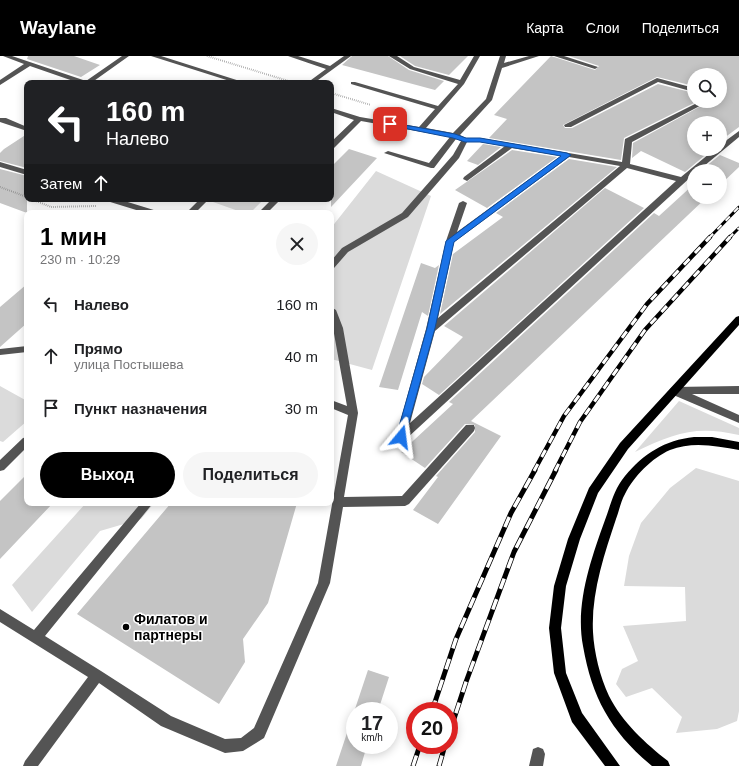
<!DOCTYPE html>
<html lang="ru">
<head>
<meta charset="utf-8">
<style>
	:root { --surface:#fff; --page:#f6f6f6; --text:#202124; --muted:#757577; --accent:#000 }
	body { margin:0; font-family:Arial,sans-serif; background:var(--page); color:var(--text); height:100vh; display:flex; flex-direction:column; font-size:15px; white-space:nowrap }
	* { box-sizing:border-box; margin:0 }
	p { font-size:13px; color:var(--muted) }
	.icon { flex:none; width:22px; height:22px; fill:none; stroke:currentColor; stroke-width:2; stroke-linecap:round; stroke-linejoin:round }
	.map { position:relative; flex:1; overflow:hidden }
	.side { position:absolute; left:24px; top:154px; width:310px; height:296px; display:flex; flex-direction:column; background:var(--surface); border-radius:8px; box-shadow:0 2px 10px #0003 }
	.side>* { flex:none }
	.hud { position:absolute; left:24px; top:24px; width:310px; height:122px; border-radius:8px; box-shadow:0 2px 10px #0003; background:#202124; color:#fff; overflow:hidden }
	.fabs { position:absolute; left:687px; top:12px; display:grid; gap:8px }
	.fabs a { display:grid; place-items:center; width:40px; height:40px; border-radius:50%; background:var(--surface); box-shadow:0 2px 10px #0003; font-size:20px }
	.speed { position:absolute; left:346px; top:646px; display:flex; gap:8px; font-size:20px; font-weight:700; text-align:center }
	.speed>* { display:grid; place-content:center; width:52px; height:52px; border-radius:50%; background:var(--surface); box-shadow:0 2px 10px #0003; line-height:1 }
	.speed small { font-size:10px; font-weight:400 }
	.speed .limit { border:6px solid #d22; background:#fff; color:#111 }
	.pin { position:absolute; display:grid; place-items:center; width:34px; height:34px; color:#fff; margin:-17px; border-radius:8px; box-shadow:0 2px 6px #0006 }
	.me { position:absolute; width:44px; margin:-22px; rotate:16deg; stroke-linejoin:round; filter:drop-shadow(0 0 3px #0008) }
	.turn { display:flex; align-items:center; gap:14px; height:84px; padding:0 16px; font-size:18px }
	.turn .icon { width:52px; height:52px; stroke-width:2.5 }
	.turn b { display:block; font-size:28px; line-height:34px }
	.then { display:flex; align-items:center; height:38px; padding:0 16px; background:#0003; gap:8px; font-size:15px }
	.round { display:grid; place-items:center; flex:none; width:42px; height:42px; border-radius:21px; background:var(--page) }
	.summary { display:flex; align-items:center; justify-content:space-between; height:68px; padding:0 16px }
	h1 { font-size:24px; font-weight:700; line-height:30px; color:var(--accent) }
	.cta { display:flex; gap:8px; margin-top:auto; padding:8px 16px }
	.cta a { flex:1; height:46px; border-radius:24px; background:var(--accent); color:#fff; font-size:16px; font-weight:700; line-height:46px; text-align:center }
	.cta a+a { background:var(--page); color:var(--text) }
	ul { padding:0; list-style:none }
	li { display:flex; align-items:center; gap:12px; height:52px; padding:0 16px }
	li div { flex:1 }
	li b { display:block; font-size:15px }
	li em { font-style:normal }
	header { display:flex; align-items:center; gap:24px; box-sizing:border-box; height:56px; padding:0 20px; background:var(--accent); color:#fff }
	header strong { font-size:19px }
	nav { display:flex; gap:22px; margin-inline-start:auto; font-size:14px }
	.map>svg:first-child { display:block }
	.green { fill:#dbdbdb }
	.building { fill:#c4c4c4 }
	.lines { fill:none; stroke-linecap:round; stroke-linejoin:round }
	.path { stroke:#767676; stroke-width:2; stroke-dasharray:0.5 1.5; stroke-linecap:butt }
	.minor { fill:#545454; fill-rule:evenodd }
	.major { fill:#000; fill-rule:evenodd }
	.rail-far2-casing { stroke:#000; stroke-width:3 }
	.rail-far1-casing { stroke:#000; stroke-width:4.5 }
	.rail-casing { stroke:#000; stroke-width:5 }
	.rail-far2 { stroke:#fff; stroke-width:2; stroke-dasharray:6; stroke-linecap:butt }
	.rail-far1 { stroke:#fff; stroke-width:3; stroke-dasharray:8; stroke-linecap:butt }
	.rail { stroke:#fff; stroke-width:3.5; stroke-dasharray:11; stroke-linecap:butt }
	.route { fill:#1a73e8; stroke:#114b97 }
	.poi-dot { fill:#000; stroke:#fff; stroke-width:1.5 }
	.labels { text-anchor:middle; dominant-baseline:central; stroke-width:3; stroke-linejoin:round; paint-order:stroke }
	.near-poi-label { font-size:14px; font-weight:bold; fill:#000; stroke:#fff; text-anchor:start }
</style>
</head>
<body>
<header>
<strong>Waylane</strong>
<nav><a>Карта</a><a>Слои</a><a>Поделиться</a></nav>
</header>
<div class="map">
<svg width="739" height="710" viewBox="0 0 739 710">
	<rect width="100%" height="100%" fill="#fff"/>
	<path class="green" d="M376,115L431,140L372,314L331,303V172Z
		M216,143H264L250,157H244L213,146Z
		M0,330L27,345V365L3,386L0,385Z
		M679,345L739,372V379C696,369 674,377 635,396Z
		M696,412L739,425V655L737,665L717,673L676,677L682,661L652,632L626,641L616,628L622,613L638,605L623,570L686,565L685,531L624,530L629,500L641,467L670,432Z
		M86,447H154L141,463L100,475L32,556L12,529Z"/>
	<path class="building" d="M28,0H74L100,9L81,21L27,3Z
		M352,0H388L409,14L444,25L435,34L342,9Z
		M400,0H468L449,19L415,10Z
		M551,0L595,14L599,10L569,0H739V71L720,85V67H694V93H710L708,94L710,95L685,116L641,95L632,102L633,87L710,45H720V19H694V30L657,21L563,69L565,72H572L658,28L694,37V45H698L624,82L621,104L489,82L507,63L494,59Z
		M27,78V112L0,105V97L4,93Z
		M483,88L501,91L478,109L467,105Z
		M349,93L377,102L331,151V111Z
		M512,94L557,101L487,152L455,134Z
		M720,99L739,107V111L720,129V115H700Z
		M569,103L617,111L440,258L453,198L503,161L496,157Z
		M0,113L27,120V157L0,147Z
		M694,128V141H707L471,365L501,380L438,468L413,454L438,421L436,420L475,376V369L465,368L425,412L401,396L453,348L449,346L654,157L659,160Z
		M605,132L644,152L439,339L422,328L424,321L463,281L444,270Z
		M421,207L435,212L439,209L428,260L422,256L398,334L379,331Z
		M27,228V267L0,291V251Z
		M27,418V447H53L0,503V445Z
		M171,447H297L268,547L243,583L245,606L219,648L77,558Z
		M368,614L389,621L378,655H355V689H367L361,710H336Z"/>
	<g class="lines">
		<path class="path" d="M207,0L295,27
			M331,37L371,49
			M0,131L27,141
			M31,143L51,151L96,150"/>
		<path class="minor" d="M3,0H12L86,25L122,0H129L91,27H79L30,10L0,29V24L24,8Z
			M151,0H161L246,27H236Z
			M288,0H298L330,10L344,0H351L314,27H307L326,13Z
			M389,0H397L414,11L460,24L474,0H480L464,28L426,72L453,77L486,43L500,0H506L504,7L529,0H539L502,12L492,44L460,79L466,82H480L622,106L625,83L701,45H709L632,86L630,108L681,121L715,93H720V89L739,75V81L698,115H694V118L405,384H397L396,381L426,273L446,185L459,147L463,145L467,147L457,176L561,100L512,92L467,125L463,123L464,121L505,90L480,86H467L459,102L408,161L348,196L334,212L331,213V205L342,192L402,157L453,99L461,85L456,83L434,112H431L384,97L388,95L429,107L450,81L361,65L334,92H331V86L354,64L331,56V52L360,61L419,71L435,53L351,28V26H355L438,50L458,28L410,13ZM569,101L620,110L438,262L454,186ZM627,112L676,125L410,367L435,275Z
			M554,0H564L598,11L595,13Z
			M657,22L694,32V36L658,26L571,71H565L564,69Z
			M0,62H6L27,71V75L0,66Z
			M0,106L27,114V119L0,111Z
			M106,143H118L157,155L158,157H146L107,145Z
			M200,143H209L195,157H186Z
			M272,143H281L267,157H258Z
			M331,251L336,254L343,272L358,357L344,441L402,440L466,369H474L475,372L474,375L409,448L405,450L343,451L330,527L264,682L243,695L225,697L161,670L99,627L38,710H23L25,705L88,621L0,566V553L34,574L141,447H153L45,580L101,615L171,660L225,683L241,682L254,672L318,527L348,359L331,352V344L347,350L333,272L331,266Z
			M27,290V296L0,299V293Z
			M739,330V338H692L739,359V367L671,338L669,335L671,332L674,331Z
			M27,381V391L4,414L0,415V404L23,382Z
			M538,691L543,693L545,698L543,710H529L533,693Z"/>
		<path class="major" d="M739,260V269L628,393L598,437L580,483L566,530L561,572L566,617L582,657L620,710H605L572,666L554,617L549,572L554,530L568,483L589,432L620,387L736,261Z
			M694,381H712L739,386V394C717,390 692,385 670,394C652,402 634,420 625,438C621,445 619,455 616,463C604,499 591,538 593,576C594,596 600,621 609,640C622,666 646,688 668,705L670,710H652C611,676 592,642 583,590C575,548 591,503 605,464C611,448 614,433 625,420C643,398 665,384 694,381Z"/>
		<g class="rail-far2-casing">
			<path id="rail-far2" d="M709,182L739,151
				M729,182L739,172"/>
		</g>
		<g class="rail-far1-casing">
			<path id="rail-far1" d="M534,415L564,360L647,248L710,181
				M555,415L580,366L645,274L730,181"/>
		</g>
		<g class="rail-casing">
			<path id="rail" d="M432,655L456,583L511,457L535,414
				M449,678L466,626L514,496L556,414
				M413,710L420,689
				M439,710L445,689"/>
		</g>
		<use href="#rail-far2" class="rail-far2"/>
		<use href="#rail-far1" class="rail-far1"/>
		<use href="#rail" class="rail"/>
	</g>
	<path class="route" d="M388,66L455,78L466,82H480L567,97L571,99L454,186L435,272L405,381L404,384H397L396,381L427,272L446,185L561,100L480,86H465L453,82L388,69Z"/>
	<circle class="poi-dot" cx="126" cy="571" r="4"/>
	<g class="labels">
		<g class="near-poi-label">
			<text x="134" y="563">Филатов и<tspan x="134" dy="16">партнеры</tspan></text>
		</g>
	</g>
</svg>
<div class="fabs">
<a><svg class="icon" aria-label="search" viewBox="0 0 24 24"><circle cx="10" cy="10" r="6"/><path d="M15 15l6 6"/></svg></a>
<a>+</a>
<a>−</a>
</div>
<div class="speed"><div>17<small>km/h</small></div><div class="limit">20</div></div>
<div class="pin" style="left:390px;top:68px;background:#d93025"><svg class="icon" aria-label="arrive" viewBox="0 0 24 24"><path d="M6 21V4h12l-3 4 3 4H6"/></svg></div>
<svg class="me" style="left:401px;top:381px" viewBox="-20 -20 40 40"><path d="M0-17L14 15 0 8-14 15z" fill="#1a73e8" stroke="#fff" stroke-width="4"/></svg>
<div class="hud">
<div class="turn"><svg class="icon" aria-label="left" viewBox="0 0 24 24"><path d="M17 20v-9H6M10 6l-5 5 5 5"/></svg><div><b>160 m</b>Налево</div></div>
<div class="then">Затем<svg class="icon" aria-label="ahead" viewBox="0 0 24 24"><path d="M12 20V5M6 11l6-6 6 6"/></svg></div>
</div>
<section class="side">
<div class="summary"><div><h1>1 мин</h1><p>230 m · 10:29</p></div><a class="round"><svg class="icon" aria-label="close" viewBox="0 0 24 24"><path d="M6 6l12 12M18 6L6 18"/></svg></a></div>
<ul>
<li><svg class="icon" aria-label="left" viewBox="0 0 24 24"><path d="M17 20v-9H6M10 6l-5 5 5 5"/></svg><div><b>Налево</b></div><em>160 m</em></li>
<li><svg class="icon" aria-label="ahead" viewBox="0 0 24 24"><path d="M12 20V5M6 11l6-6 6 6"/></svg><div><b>Прямо</b><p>улица Постышева</p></div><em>40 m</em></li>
<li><svg class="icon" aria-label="arrive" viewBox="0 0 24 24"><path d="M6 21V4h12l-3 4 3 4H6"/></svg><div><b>Пункт назначения</b></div><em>30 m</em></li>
</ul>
<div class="cta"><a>Выход</a><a>Поделиться</a></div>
</section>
</div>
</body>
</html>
